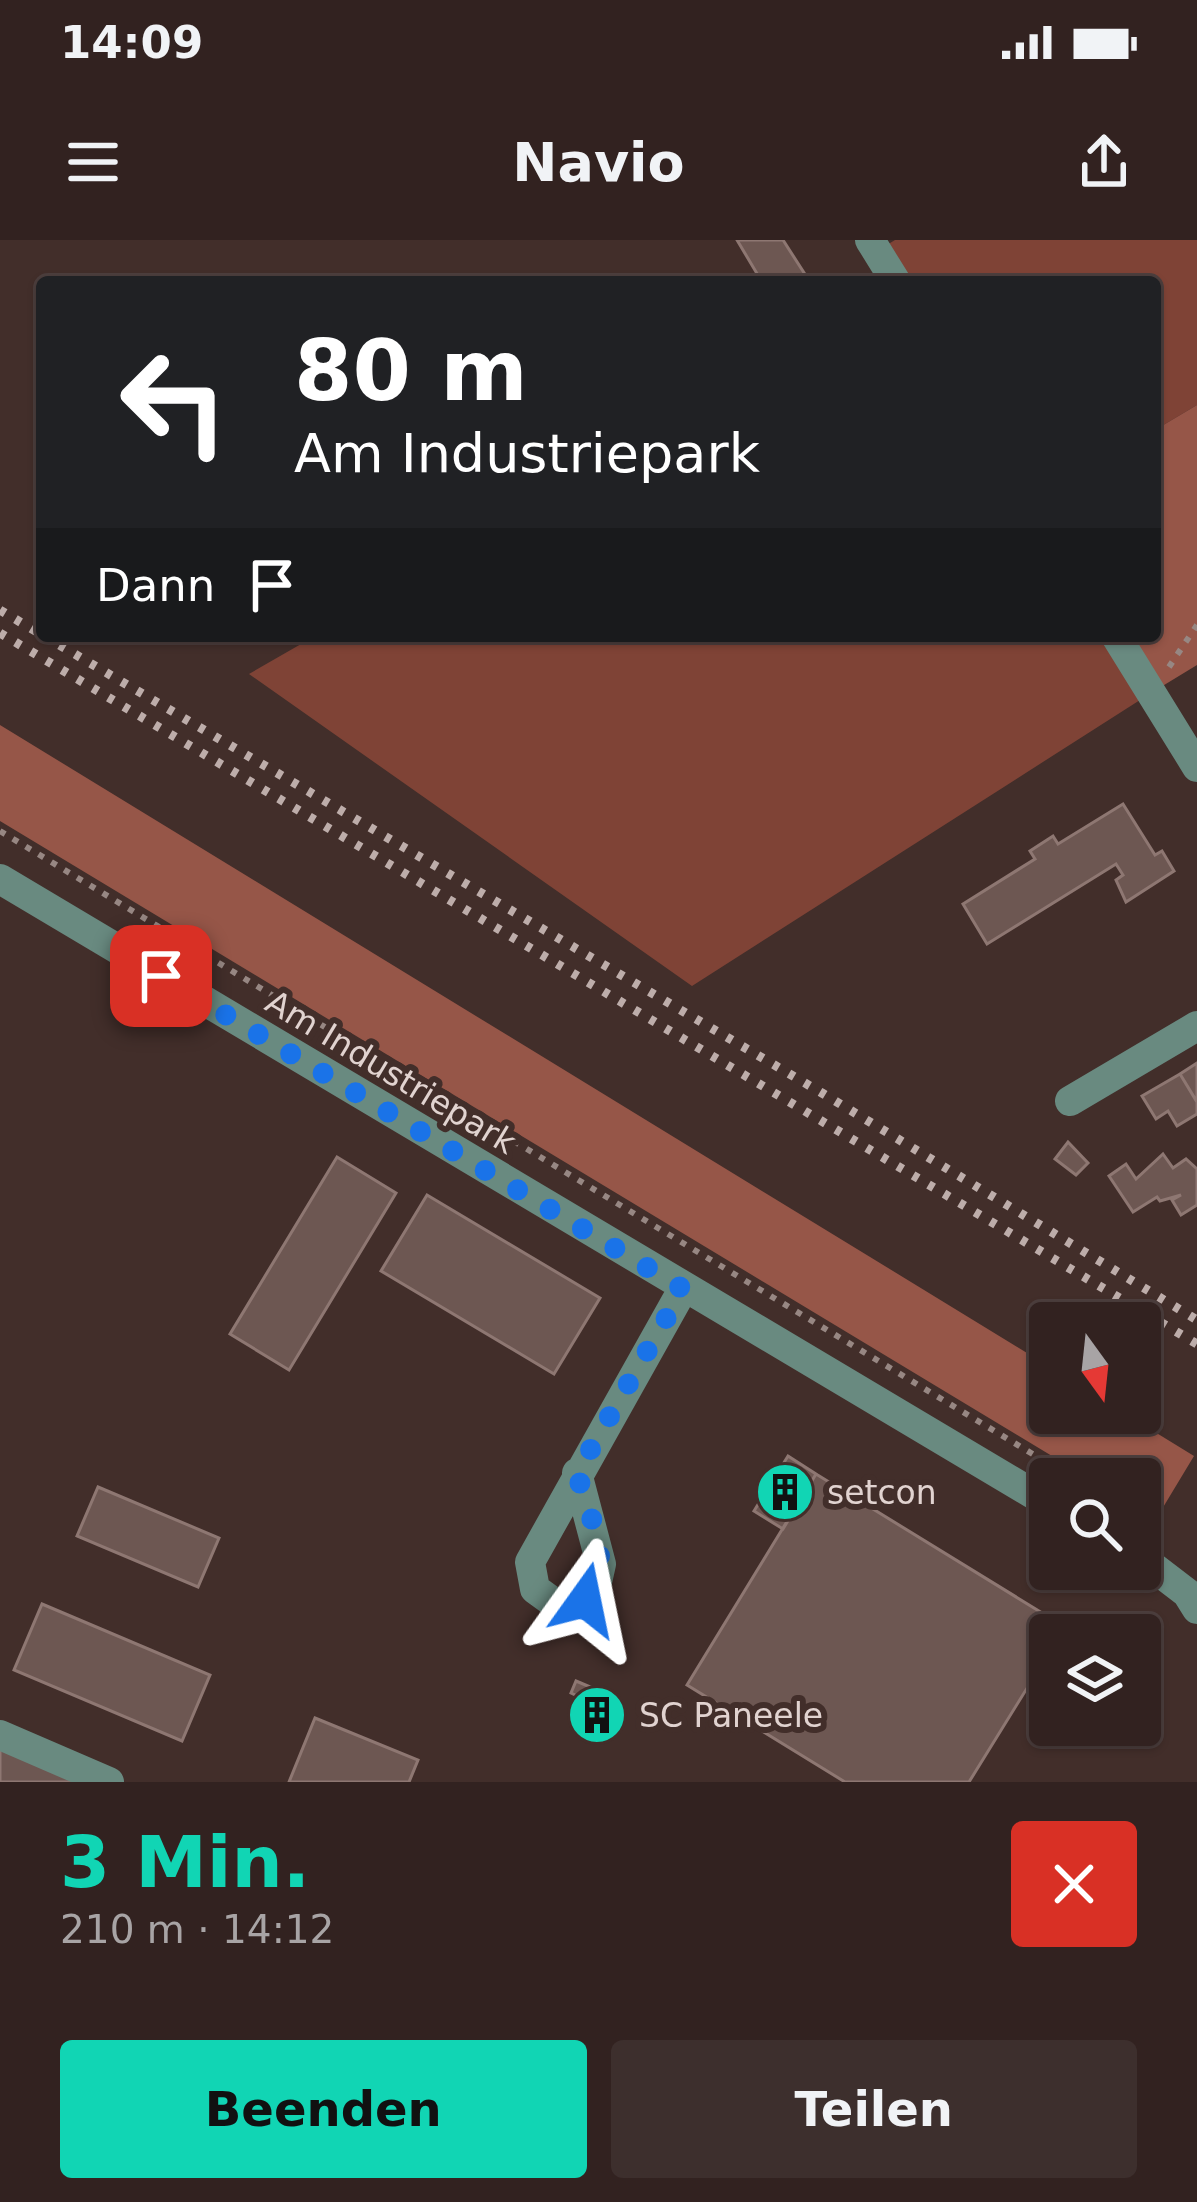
<!DOCTYPE html>
<html lang="de">
<head>
<meta charset="utf-8">
<style>
	:root { --surface:#322220; --page:#3d2f2d; --text:#f1f3f6; --muted:#a8a4a5; --line:#4d3f3e; --accent:#11d5b4 }
	body { margin:0; font-family:"DejaVu Sans",sans-serif; background:var(--page); color:var(--text); height:100vh; display:flex; flex-direction:column; font-size:45px; white-space:nowrap }
	* { box-sizing:border-box; margin:0 }
	p { font-size:39px; color:var(--muted) }
	.icon { flex:none; width:66px; height:66px; fill:none; stroke:currentColor; stroke-width:2; stroke-linecap:round; stroke-linejoin:round }
	.map { position:relative; height:1542px; overflow:hidden }
	.drawer { display:flex; flex-direction:column; background:var(--surface); flex:1 }
	.drawer>* { flex:none }
	.hud { position:absolute; left:36px; top:36px; width:1125px; height:366px; border-radius:12px; box-shadow:0 3px 9px #0004,0 0 0 3px var(--line); background:#202124; color:#fff; overflow:hidden }
	.needle { width:78px; rotate:165deg }
	.fabs { position:absolute; left:1029px; top:1062px; display:grid; gap:24px }
	.fabs a { display:grid; place-items:center; width:132px; height:132px; border-radius:12px; background:var(--surface); box-shadow:0 3px 9px #0004,0 0 0 3px var(--line); font-size:60px }
	.pin { position:absolute; display:grid; place-items:center; width:102px; height:102px; color:#fff; margin:-51px; border-radius:24px; box-shadow:0 6px 18px #0006 }
	.me { position:absolute; width:132px; margin:-66px; rotate:12deg; stroke-linejoin:round; filter:drop-shadow(0 0 9px #0008) }
	.turn { display:flex; align-items:center; gap:42px; height:252px; padding:0 60px; font-size:54px }
	.turn .icon { width:156px; height:156px; stroke-width:2.5 }
	.turn b { display:block; font-size:84px; line-height:102px }
	.then { display:flex; align-items:center; height:114px; padding:0 60px; background:#0003; gap:24px; font-size:45px }
	.round { display:grid; place-items:center; flex:none; width:126px; height:126px; border-radius:12px; background:var(--page) }
	.summary { display:flex; align-items:center; justify-content:space-between; height:204px; padding:0 60px }
	h1 { font-size:72px; font-weight:800; line-height:90px; color:var(--accent) }
	.action { display:flex; gap:24px; margin-top:auto; padding:24px 60px }
	.action a { flex:1; height:138px; border-radius:12px; background:var(--accent); color:#111; font-size:48px; font-weight:800; line-height:138px; text-align:center }
	.action a+a { background:var(--page); color:var(--text) }
	.status { display:flex; justify-content:space-between; align-items:center; height:84px; padding:0 60px; background:var(--surface); direction:ltr }
	.status svg { height:33px; fill:currentColor }
	header { display:flex; justify-content:space-between; align-items:center; height:156px; padding:0 60px; background:var(--surface); font-size:54px; font-weight:800 }
	.map>svg:first-child { display:block }
	.green { fill:#7f4336 }
	.forest { fill:#965648 }
	.building { fill:#6d5752; stroke:#8e7772; stroke-width:3 }
	.lines { fill:none; stroke-linecap:round; stroke-linejoin:round }
	.path { stroke:#978783; stroke-width:6; stroke-dasharray:6 9; stroke-linecap:butt }
	.minor { stroke:#698a80; stroke-width:30 }
	.rail { stroke:#bdadaa; stroke-width:9; stroke-dasharray:6 12; stroke-linecap:butt }
	.route { stroke:#1a73e8; stroke-width:21; stroke-dasharray:0 37.8 }
	.labels { text-anchor:middle; dominant-baseline:central; stroke-width:12; stroke-linejoin:round; paint-order:stroke }
	.street-label { font-size:33px; fill:#e1d3d0; stroke:#422e2a }
	.poi-label { font-size:33px; fill:#e1d3d0; stroke:#422e2a; text-anchor:start }
</style>
</head>
<body>
<div class="status"><b>14:09</b><svg viewBox="0 0 49 12"><path d="M0 12V9h3v3zM5 12V6h3v6zM10 12V3h3v9zM15 12V0h3v12zM26 1h20v11H26zM47 4h2v5h-2z"/></svg></div>
<header><svg class="icon" aria-label="menu" viewBox="0 0 24 24"><path d="M4 6h16M4 12h16M4 18h16"/></svg>Navio<svg class="icon" aria-label="share" viewBox="0 0 24 24"><path d="M12 15V3M7 8l5-5 5 5M5 13v7h14v-7"/></svg></header>
<div class="map">
<svg width="1197" height="1542" viewBox="0 0 1197 1542">
	<rect width="100%" height="100%" fill="#422e2a"/>
	<path class="green" d="M895,0H1197V165L1155,190V42H896L877,11Z
		M315,396H1116L1151,453L692,746L249,434Z"/>
	<path class="forest" d="M1197,165V425L1151,453L1116,396H1155V190Z
		M0,485L1050,1127V1173H1124L1194,1216L1156,1279L1140,1269V1239H1090L0,581Z"/>
	<path class="building" d="M737,0H783L808,39L762,42Z
		M1123,564L1155,615L1162,611L1174,631L1126,662L1116,640L1123,635L1116,624L987,704L963,664L1035,619L1030,611L1053,596L1058,604Z
		M1197,823V862L1180,834Z
		M1180,834L1197,862V874L1177,886L1168,871L1156,879L1142,856Z
		M1068,902L1088,923L1076,935L1055,919Z
		M1163,914L1173,928L1186,919L1197,929V965L1181,975L1172,960L1181,955L1160,961L1157,957L1133,972L1109,936L1126,924L1136,939Z
		M337,917L396,953L289,1130L230,1094Z
		M427,955L600,1058L554,1134L381,1031Z
		M788,1216L816,1234L783,1289L754,1271Z
		M816,1234L1065,1387L1060,1395H1050V1411L969,1542H845L687,1445Z
		M98,1247L219,1298L198,1347L77,1296Z
		M42,1364L210,1435L182,1501L14,1430Z
		M576,1441L619,1459L601,1501L575,1490L588,1461L571,1453Z
		M315,1478L418,1520L409,1542H289Z
		M0,1506L83,1542H0Z"/>
	<g class="lines">
		<path class="path" d="M1169,427L1197,385
			M0,591L1074,1239
			M1140,1279L1157,1289"/>
		<path class="minor" d="M870,0L896,42
			M1116,396L1197,527
			M0,639L1050,1264
			M1070,861L1197,786
			M577,1233L601,1324L595,1351L585,1360L557,1365L535,1349L530,1322L683,1049
			M1140,1317L1187,1353L1197,1369
			M0,1495L109,1542"/>
		<path class="rail" d="M0,370L42,395
			M0,393L1197,1104
			M44,396L822,853L1197,1080"/>
	</g>
	<g class="lines">
		<path class="route" d="M161,736L683,1049L577,1233C587,1271 618,1329 585,1360"/>
	</g>
	<defs>
		<g id="building-disc" transform="scale(3)"><circle r="9.5" fill="#11d5b4" stroke="#422e2a"/><path d="M-4-6H4V6H1V3H-1V6H-4ZM-2.5-4.3h1.7v1.8h-1.7ZM.8-4.3h1.7v1.8H.8ZM-2.5-1h1.7V.8h-1.7ZM.8-1h1.7V.8H.8Z" fill="#111"/></g>
	</defs>
	<g fill-rule="evenodd">
		<use href="#building-disc" x="785" y="1252"/>
		<use href="#building-disc" x="597" y="1475"/>
	</g>
	<g class="labels">
		<g class="street-label">
			<text transform="translate(391 832) rotate(31)">Am Industriepark</text>
		</g>
		<g class="poi-label">
			<text x="827" y="1252">setcon</text>
			<text x="639" y="1475">SC Paneele</text>
		</g>
	</g>
</svg>
<div class="fabs">
<a><svg class="needle" viewBox="-14 -14 28 28"><path d="M0-13l5 13h-10z" fill="#e53935"/><path d="M0 13l5-13h-10z" fill="#a8a4a5"/></svg></a>
<a><svg class="icon" aria-label="search" viewBox="0 0 24 24"><circle cx="10" cy="10" r="6"/><path d="M15 15l6 6"/></svg></a>
<a><svg class="icon" aria-label="layers" viewBox="0 0 24 24"><path d="M12 4l9 5-9 5-9-5zM3 14l9 5 9-5"/></svg></a>
</div>
<div class="pin" style="left:161px;top:736px;background:#d93025"><svg class="icon" aria-label="arrive" viewBox="0 0 24 24"><path d="M6 21V4h12l-3 4 3 4H6"/></svg></div>
<svg class="me" style="left:585px;top:1360px" viewBox="-20 -20 40 40"><path d="M0-17L14 15 0 8-14 15z" fill="#1a73e8" stroke="#fff" stroke-width="4"/></svg>
<div class="hud">
<div class="turn"><svg class="icon" aria-label="left" viewBox="0 0 24 24"><path d="M17 20v-9H6M10 6l-5 5 5 5"/></svg><div><b>80 m</b>Am Industriepark</div></div>
<div class="then">Dann<svg class="icon" aria-label="arrive" viewBox="0 0 24 24"><path d="M6 21V4h12l-3 4 3 4H6"/></svg></div>
</div>
</div>
<section class="drawer">
<div class="summary"><div><h1>3 Min.</h1><p>210 m · 14:12</p></div><a class="round" style="background:#d93025;color:#fff"><svg class="icon" aria-label="close" viewBox="0 0 24 24"><path d="M6 6l12 12M18 6L6 18"/></svg></a></div>
<div class="action"><a>Beenden</a><a>Teilen</a></div>
</section>
</body>
</html>
